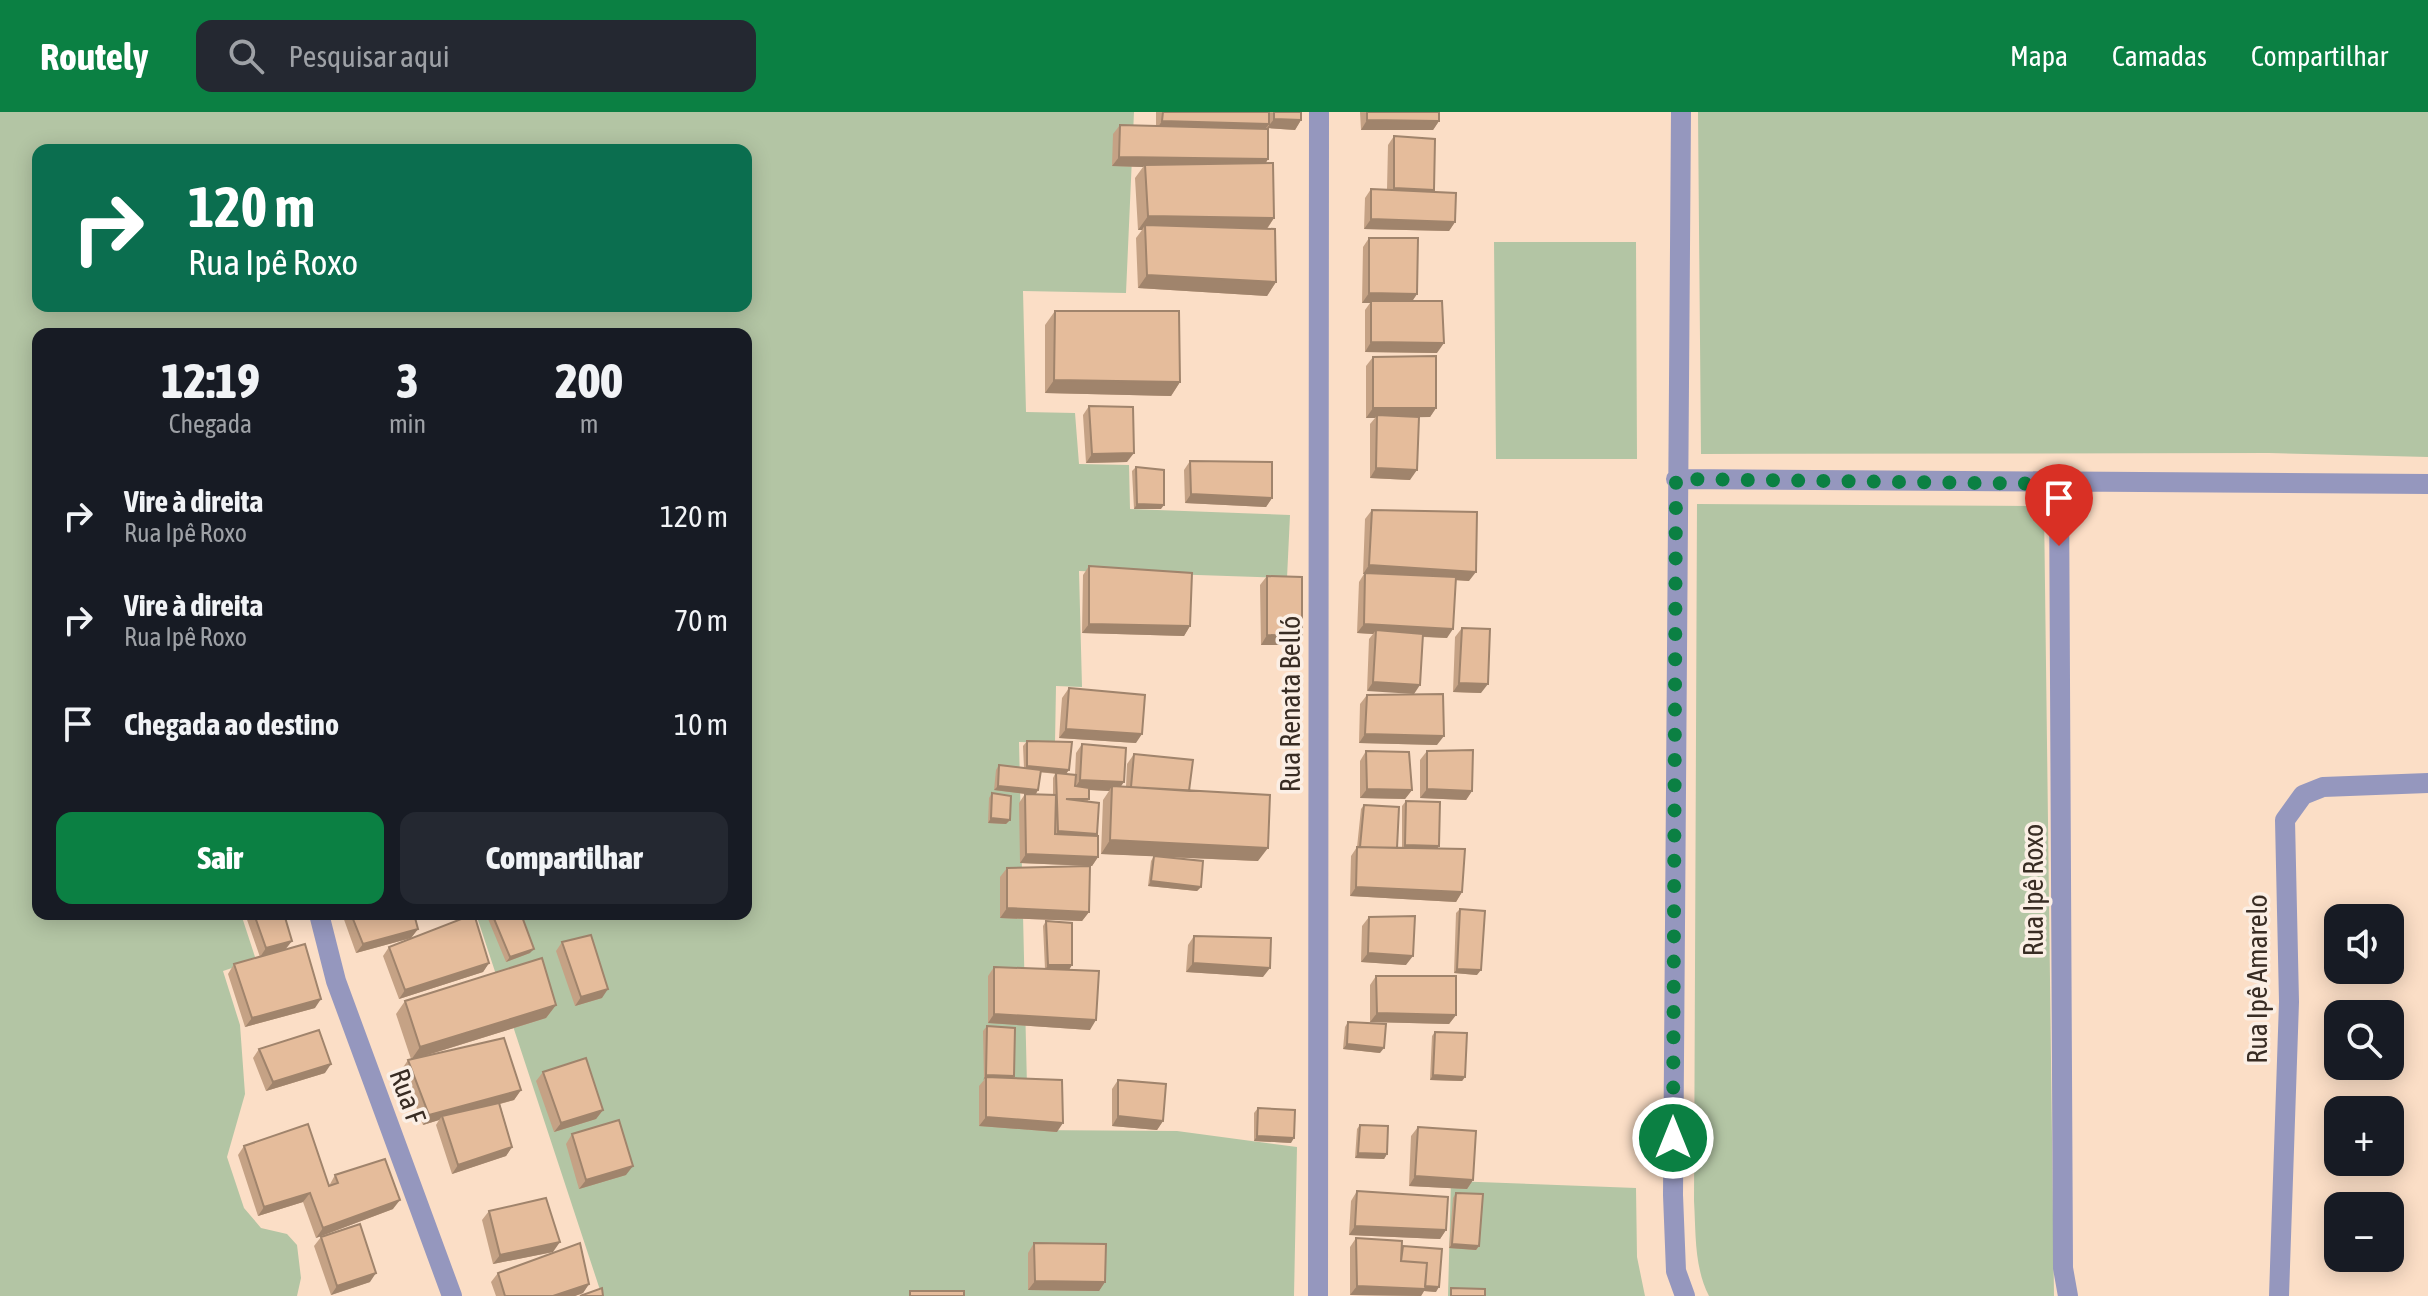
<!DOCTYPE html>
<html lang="pt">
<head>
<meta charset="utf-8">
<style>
	:root { --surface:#171b24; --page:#242831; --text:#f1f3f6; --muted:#9ea1a6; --accent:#0b8043 }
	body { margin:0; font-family:"Asap Condensed",sans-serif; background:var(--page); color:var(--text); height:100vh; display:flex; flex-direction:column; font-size:30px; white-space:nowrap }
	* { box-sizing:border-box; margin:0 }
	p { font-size:26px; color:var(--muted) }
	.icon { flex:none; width:44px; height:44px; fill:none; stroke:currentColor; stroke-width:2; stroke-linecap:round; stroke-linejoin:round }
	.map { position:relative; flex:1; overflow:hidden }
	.details { position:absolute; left:32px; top:216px; width:720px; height:592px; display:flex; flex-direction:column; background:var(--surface); border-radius:16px; box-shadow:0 4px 20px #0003 }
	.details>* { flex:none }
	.guide { position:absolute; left:32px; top:32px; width:720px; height:168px; border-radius:16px; box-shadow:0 4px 20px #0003; background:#0b6e4f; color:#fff; overflow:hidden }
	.fabs { position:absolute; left:2324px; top:792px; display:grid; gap:16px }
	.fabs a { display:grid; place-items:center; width:80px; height:80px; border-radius:16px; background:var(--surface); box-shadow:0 4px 20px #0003; font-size:40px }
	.pin { position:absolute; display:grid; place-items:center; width:68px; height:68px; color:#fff; margin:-82px -34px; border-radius:50% 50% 50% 0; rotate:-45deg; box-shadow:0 0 8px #0007 }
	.pin .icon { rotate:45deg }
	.me { position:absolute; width:88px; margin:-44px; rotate:0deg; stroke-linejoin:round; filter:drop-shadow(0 0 6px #0008) }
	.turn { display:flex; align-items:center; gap:28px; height:168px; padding:0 24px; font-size:36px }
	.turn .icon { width:104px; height:104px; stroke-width:2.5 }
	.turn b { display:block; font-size:56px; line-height:68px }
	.eta { display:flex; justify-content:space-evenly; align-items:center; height:136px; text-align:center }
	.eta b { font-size:48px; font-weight:800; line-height:56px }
	.action { display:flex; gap:16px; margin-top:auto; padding:16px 24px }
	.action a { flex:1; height:92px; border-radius:16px; background:var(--accent); color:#fff; font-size:32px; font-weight:800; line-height:92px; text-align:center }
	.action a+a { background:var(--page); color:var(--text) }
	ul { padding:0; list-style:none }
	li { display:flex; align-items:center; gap:24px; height:104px; padding:0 24px }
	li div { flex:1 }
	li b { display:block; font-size:30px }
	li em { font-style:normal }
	header { display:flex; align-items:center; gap:48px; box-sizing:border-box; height:112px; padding:0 40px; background:var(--accent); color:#fff }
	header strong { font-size:38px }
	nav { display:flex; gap:44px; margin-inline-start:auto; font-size:28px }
	.search { width:560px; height:72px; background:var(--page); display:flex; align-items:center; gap:20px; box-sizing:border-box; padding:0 28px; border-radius:16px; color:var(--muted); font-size:30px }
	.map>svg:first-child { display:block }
	.green { fill:#b3c5a4; fill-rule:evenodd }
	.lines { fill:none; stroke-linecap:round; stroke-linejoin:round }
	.minor { stroke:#9597be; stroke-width:20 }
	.wall { fill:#c5a285; fill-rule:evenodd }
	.shaded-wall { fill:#a0846c }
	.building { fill:#e5bc9b; stroke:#a0846c; stroke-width:2 }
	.route { stroke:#0b8043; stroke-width:14; stroke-dasharray:0 25.2 }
	.labels { text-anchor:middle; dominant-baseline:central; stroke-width:7; stroke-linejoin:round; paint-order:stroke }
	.street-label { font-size:28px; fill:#392d24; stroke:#fbefe5 }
</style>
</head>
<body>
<header>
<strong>Routely</strong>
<div class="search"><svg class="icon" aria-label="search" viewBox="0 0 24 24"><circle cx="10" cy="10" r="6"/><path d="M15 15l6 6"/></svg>Pesquisar aqui</div>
<nav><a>Mapa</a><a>Camadas</a><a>Compartilhar</a></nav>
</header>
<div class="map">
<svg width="2428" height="1184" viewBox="0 0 2428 1184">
	<rect width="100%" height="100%" fill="#fbdec6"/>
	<path class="green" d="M0,0H1134L1126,181L1023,179L1026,300L1075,301L1079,352L1129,353L1130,397L1290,403L1287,466L1079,459L1082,575L1056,574L1055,631L1019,630L1028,1018L1177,1019L1297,1035L1294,1184H602L476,802H746V222H38V802H241L256,848L223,859L240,913L245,982L227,1045L244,1096L261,1116L287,1122L297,1133L301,1166L297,1184H0ZM38,38H746V194H38Z
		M1698,0H2428V345L2269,341L1701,342Z
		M1494,130H1636L1637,347H1496Z
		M1697,392L2044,394L2054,1184H1709C1694,1155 1696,1121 1694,1089Z
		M1451,1069L1636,1076L1637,1145L1645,1184H1448Z"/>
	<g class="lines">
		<path class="minor" d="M1681,0L1673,1083L1676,1159L1685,1184
			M1676,367L2428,372
			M2059,372L2063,1156L2068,1184
			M319,802L336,869L452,1184
			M1318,1184L1319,0
			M2279,1184L2289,890L2285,708L2303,683L2323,675L2428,671"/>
	</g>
	<path class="wall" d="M1156,0H1301V8L1295,18L1267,16V14L1266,17L1268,47L1265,52L1274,106L1267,117L1276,170L1267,184L1138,176L1136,126L1142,118H1138L1135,66L1143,55L1112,54L1113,22L1120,13L1156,14Z
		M1360,0H1439V9L1433,18H1361Z
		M1394,24L1432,80L1455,110L1449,119L1364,117L1365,86L1371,77H1387L1388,33Z
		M1369,126L1417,182L1412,189L1437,241L1365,240V198L1370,191H1362L1363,135Z
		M1055,199L1180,270L1171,284L1045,281V213Z
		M1373,245L1436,296L1430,305H1417L1410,368L1370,366V312L1375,306H1366V254Z
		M1089,294L1127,350L1086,351L1083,303Z
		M1190,349L1272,386L1266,395L1185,391L1184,358Z
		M1136,355L1161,397H1134L1132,359Z
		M1372,398L1469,469L1456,468L1447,526L1423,525L1367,579L1369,527L1373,522L1357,521L1359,470L1364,462H1363L1365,407Z
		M1089,454L1190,514L1184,524L1082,521L1083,463Z
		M1267,464L1302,524L1296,533H1261L1260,473Z
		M1462,516L1481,581L1453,580L1455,525Z
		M1069,576L1136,631L1059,626L1062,586Z
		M1367,583L1437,633L1359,631L1360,592Z
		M1027,629L1066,662L1075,663L1076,641L1082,632L1120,675H1126L1127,652L1134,642L1189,678L1258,749L1165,745L1201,775L1197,779L1148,774L1151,749L1154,744L1101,742L1103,688L1109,679L1089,678V687L1087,690L1096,724L1098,745L1092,754L1020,751L1019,691L1025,682L994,678L996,658L999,653L1024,656L1023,634ZM1040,660L1055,662L1053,666V682H1036L1038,678Z
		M1366,639L1412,678L1405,687L1360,686V649Z
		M1427,639L1472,679L1466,688L1420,686V648Z
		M992,681L1010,708L1006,712L988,711L989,686Z
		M1406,689L1437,736L1462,780L1456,790L1350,784L1351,744L1357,735L1361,697L1364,693L1397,736H1402V694Z
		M1007,756L1089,800L1082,809L1000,806V765Z
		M1460,797L1477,863L1454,861L1456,801Z
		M245,802H284L286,838L315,896L245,915L228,862L234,852L260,845Z
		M342,802H414L418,817L411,826L356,841Z
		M486,802H521L530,841L506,850Z
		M1369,805L1406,853L1361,850L1362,814Z
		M1046,809L1069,858L1090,918L988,911V864L994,855L1045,857L1043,814Z
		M1194,824L1263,865L1186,860L1188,833Z
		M562,830L602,886L575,894L556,839Z
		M389,835L489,851L483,860L399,887L383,844Z
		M1376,864L1456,903L1449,912L1370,910V873Z
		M405,889L556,893L546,906L418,946L521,978L514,988L500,992L512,1035L506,1044L452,1062L436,1013L439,1008L423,1013L402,957L408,948L411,947L396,902Z
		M1348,910L1380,941L1343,937L1345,915Z
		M987,914L1013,966L1057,1020L979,1014V974L984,968L983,919Z
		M1435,920L1465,965L1462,969L1430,968L1432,924Z
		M259,937L325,961L266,979L253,946Z
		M543,960L603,998L596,1007L554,1020L536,969Z
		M1118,968L1163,1009L1157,1018L1112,1014V977Z
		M1258,996L1291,1031L1254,1029V1001Z
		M1360,1013L1387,1042L1384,1047L1355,1046L1357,1017Z
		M1418,1015L1473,1068L1467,1077L1409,1074L1411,1024Z
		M572,1022L626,1063L579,1077L566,1032Z
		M244,1034L329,1074L335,1063L393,1097L316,1126L303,1090L258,1104L238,1043Z
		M1357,1079L1446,1118L1440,1127L1349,1123L1351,1089Z
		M1456,1081L1479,1134L1476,1138L1449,1136L1453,1086Z
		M489,1099L553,1140L493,1152L482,1108Z
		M321,1125L370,1170L331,1183L314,1134Z
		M1356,1126L1401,1136L1403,1134L1436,1180L1424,1179L1421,1184L1350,1183V1135Z
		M1034,1131L1105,1170L1099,1179L1028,1178V1141Z
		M498,1161L589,1172L583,1181L575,1184H496L491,1170Z"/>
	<path class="shaded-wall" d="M1274,7L1301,8L1295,18L1267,16Z
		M1367,8L1439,9L1433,18H1361Z
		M1162,9L1269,12L1263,21L1156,18Z
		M1119,45L1268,47L1262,57L1145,53L1143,55L1112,54Z
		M1394,76L1434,78L1427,87L1387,85Z
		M1148,104L1274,106L1265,119L1145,113L1142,118H1138Z
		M1371,107L1455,110L1449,119L1364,117Z
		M1147,163L1276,170L1267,184L1138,176Z
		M1369,181L1417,182L1411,191H1362Z
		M1371,230L1444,231L1437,241L1365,240Z
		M1054,268L1180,270L1171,284L1045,281Z
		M1373,296H1436L1430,305L1377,306V303L1375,306H1366Z
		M1134,341L1127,350L1086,351L1092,342Z
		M1376,356L1417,358L1410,368L1370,366Z
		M1191,382L1272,386L1266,395L1185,391Z
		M1137,392L1164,393L1161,397H1134Z
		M1369,453L1476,460L1469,469L1363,462Z
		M1089,512L1190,514L1184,524L1082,521Z
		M1364,512L1453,517L1447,526L1376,522V518L1373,522L1357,521Z
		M1267,523L1302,524L1296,533H1261Z
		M1373,570L1420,573L1414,582L1367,579Z
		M1459,571L1488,572L1481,581L1453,580Z
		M1066,617L1142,622L1136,631L1059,626Z
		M1365,622L1444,624L1437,633L1359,631Z
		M1027,654L1069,658L1066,662L1024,659Z
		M1080,668L1124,670L1117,680L1112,674L1109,679L1074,677Z
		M998,674L1038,678L1035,683L994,678Z
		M1367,677L1412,678L1405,687L1360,686Z
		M1427,677L1472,679L1466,688L1420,686Z
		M991,706L1010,708L1006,712L988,711Z
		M1058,719L1097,722L1094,727L1055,724Z
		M1110,728L1268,736L1258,749L1101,742Z
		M1405,733L1439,734L1436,739L1402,738Z
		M1026,742L1098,745L1092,754L1020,751Z
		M1151,769L1201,775L1197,779L1148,774Z
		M1356,775L1462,780L1456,790L1350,784Z
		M1007,796L1089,800L1082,809L1000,806Z
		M418,817L411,826L356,841L363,832Z
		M292,829L285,838L260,845L266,836Z
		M534,837L530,841L506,850L510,845Z
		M1368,841L1413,844L1406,853L1361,850Z
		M489,851L483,860L399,887L405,878Z
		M1193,851L1270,856L1263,865L1186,860Z
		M1048,853H1072L1069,858H1045Z
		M1457,857L1481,858L1477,863L1454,861Z
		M608,877L602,886L575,894L581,885Z
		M321,887L315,896L245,915L252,906Z
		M556,893L546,906L411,948L420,935Z
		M1377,901L1456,903L1449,912L1370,910Z
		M994,902L1096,908L1090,918L988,911Z
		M1347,932L1384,936L1380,941L1343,937Z
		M331,952L325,961L266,979L273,970Z
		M986,963L1014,964L1011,969L986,965L983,968Z
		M1433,963L1465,965L1462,969L1430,968Z
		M521,978L514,988L443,1007L442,1004L439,1008L423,1013L429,1003Z
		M603,998L596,1007L554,1020L561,1011Z
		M1118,1004L1163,1009L1157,1018L1112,1014Z
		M986,1005L1063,1011L1057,1020L979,1014Z
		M1257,1024L1294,1026L1291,1031L1254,1029Z
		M512,1035L506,1044L452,1062L458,1053Z
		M1358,1041L1387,1042L1384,1047L1355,1046Z
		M633,1054L626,1063L579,1077L586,1068Z
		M1415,1064L1473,1068L1467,1077L1409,1074Z
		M310,1081L303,1090L258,1104L264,1095Z
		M400,1088L393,1097L316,1126L323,1116Z
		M1355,1114L1446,1118L1440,1127L1349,1123Z
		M560,1130L553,1140L493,1152L500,1143Z
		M1452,1132L1479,1134L1476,1138L1449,1136Z
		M376,1161L370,1170L331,1183L337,1174Z
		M1035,1169L1105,1170L1099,1179L1028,1178Z
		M589,1172L583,1181L575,1184H553Z
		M1357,1174H1425L1439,1175L1436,1180L1424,1179L1421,1184L1350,1183Z"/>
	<path class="building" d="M1163,0H1269V12L1162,9Z
		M1274,0H1301V8L1274,7Z
		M1367,0H1439V9L1367,8Z
		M1120,13L1268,17V47L1119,45Z
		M1394,24L1435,27L1434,78L1394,76Z
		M1273,51L1274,106L1148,104L1145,53Z
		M1371,77L1456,81L1455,110L1371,107Z
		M1145,113L1275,117L1276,170L1147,163Z
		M1369,126H1418L1417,182L1369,181Z
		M1371,189H1442L1444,231L1371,230Z
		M1055,199H1179L1180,270L1054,268Z
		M1436,244V296H1373V245Z
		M1089,294L1133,295L1134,341L1092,342Z
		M1377,303L1419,305L1417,358L1376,356Z
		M1190,349L1272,350V386L1191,382Z
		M1136,355L1164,358V393L1137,392Z
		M1372,398L1477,400L1476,460L1369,453Z
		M1089,454L1192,461L1190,514L1089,512Z
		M1365,461L1456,465L1453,517L1364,512Z
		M1267,464L1302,465V524L1267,523Z
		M1462,516L1490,517L1488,572L1459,571Z
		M1376,518L1423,522L1420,573L1373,570Z
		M1069,576L1145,583L1142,622L1066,617Z
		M1443,582L1444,624L1365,622L1367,583Z
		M1027,629L1072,630L1069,658L1027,654Z
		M1082,632L1126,636L1124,670L1080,668Z
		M1473,638L1472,679L1427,677V639Z
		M1366,639L1409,640L1412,678L1367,677Z
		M1134,642L1193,648L1189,679L1131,675Z
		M999,653L1041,658L1038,678L998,674Z
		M1056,661L1076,663L1075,674L1089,676V687H1066L1099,691L1097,722L1058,719Z
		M1112,674L1270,683L1268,736L1110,728Z
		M992,681L1011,684L1010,708L991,706Z
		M1025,682L1056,683L1055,722L1098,724V745L1026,742Z
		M1406,689L1440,690L1439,734L1405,733Z
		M1364,693L1399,695L1397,736L1360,735Z
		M1357,735L1465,737L1462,780L1356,775Z
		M1154,744L1203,749L1201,775L1151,769Z
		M1090,754L1089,800L1007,796V756Z
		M1460,797L1485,799L1481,858L1457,857Z
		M254,802H284L292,829L266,836Z
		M351,802H414L418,817L363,832Z
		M474,802L489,851L405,878L389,835Z
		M492,802H521L534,837L510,845Z
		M1415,804L1413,844L1368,841L1369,805Z
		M1046,809L1072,811V853H1048Z
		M591,823L608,877L581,885L562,830Z
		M1194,824L1271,826L1270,856L1193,851Z
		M305,832L321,887L252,906L234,852Z
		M542,846L556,893L420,935L405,889Z
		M994,855L1099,859L1096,908L994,902Z
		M1376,864H1456V903L1377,901Z
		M1348,910L1386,912L1384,936L1347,932Z
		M987,914L1015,916L1014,964L986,963Z
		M319,918L331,952L273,970L259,937Z
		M1435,920L1467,921L1465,965L1433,963Z
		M504,926L521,978L429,1003L408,948Z
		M586,946L603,998L561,1011L543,960Z
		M986,965L1062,968L1063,1011L986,1005Z
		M1118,968L1166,972L1163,1009L1118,1004Z
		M499,991L512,1035L458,1053L442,1004Z
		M1258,996L1295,998L1294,1026L1257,1024Z
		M619,1008L633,1054L586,1068L572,1022Z
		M308,1012L329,1074L338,1071L335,1063L385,1047L400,1088L323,1116L310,1081L264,1095L244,1034Z
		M1360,1013L1388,1014L1387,1042L1358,1041Z
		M1418,1015L1476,1019L1473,1068L1415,1064Z
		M1357,1079L1448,1085L1446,1118L1355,1114Z
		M1456,1081L1483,1082L1479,1134L1452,1132Z
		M546,1086L560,1130L500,1143L489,1099Z
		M360,1112L376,1161L337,1174L321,1125Z
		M1356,1126L1402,1129L1401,1149L1427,1151L1425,1177L1357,1174Z
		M580,1131L589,1172L553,1184H505L498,1161Z
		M1034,1131L1106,1132L1105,1170L1035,1169Z
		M1403,1134L1442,1137L1439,1175L1425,1174L1427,1151L1401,1149Z
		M602,1176L603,1184H580Z
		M1451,1176L1485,1177V1184H1451Z
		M910,1179H964V1184H910Z"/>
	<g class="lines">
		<path class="route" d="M1673,1026L1676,367L2059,372V434"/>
	</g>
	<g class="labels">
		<g class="street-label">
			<text transform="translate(1290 592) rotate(-90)">Rua Renata Belló</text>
			<text transform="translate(2033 778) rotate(-90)">Rua Ipê Roxo</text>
			<text transform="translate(2257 867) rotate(-90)">Rua Ipê Amarelo</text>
			<text transform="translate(408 984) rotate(70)">Rua F</text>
		</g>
	</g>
</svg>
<div class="fabs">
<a><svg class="icon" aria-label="sound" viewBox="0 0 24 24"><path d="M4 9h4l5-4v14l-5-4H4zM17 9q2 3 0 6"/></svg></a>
<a><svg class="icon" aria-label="search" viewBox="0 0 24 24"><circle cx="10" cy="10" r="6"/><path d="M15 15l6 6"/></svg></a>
<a>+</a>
<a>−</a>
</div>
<div class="pin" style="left:2059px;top:434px;background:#d93025"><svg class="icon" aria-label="arrive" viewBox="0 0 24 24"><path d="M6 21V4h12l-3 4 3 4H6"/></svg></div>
<svg class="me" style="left:1673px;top:1026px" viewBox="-20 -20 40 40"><circle r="17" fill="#0b8043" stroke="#fff" stroke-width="3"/><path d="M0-11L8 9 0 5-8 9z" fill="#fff"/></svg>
<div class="guide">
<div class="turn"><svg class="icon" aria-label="right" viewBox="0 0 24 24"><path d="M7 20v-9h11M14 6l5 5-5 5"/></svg><div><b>120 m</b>Rua Ipê Roxo</div></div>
</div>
<section class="details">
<div class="eta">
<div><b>12:19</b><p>Chegada</p></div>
<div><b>3</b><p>min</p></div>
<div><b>200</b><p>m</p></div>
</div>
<ul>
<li><svg class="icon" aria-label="right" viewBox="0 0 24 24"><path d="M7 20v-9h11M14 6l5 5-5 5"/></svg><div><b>Vire à direita</b><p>Rua Ipê Roxo</p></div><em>120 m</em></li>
<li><svg class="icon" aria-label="right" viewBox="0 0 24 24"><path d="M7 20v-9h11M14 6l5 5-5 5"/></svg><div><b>Vire à direita</b><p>Rua Ipê Roxo</p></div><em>70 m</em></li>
<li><svg class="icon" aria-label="arrive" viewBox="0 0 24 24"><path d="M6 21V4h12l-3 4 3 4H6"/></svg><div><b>Chegada ao destino</b></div><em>10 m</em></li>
</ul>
<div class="action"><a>Sair</a><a>Compartilhar</a></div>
</section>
</div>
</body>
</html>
